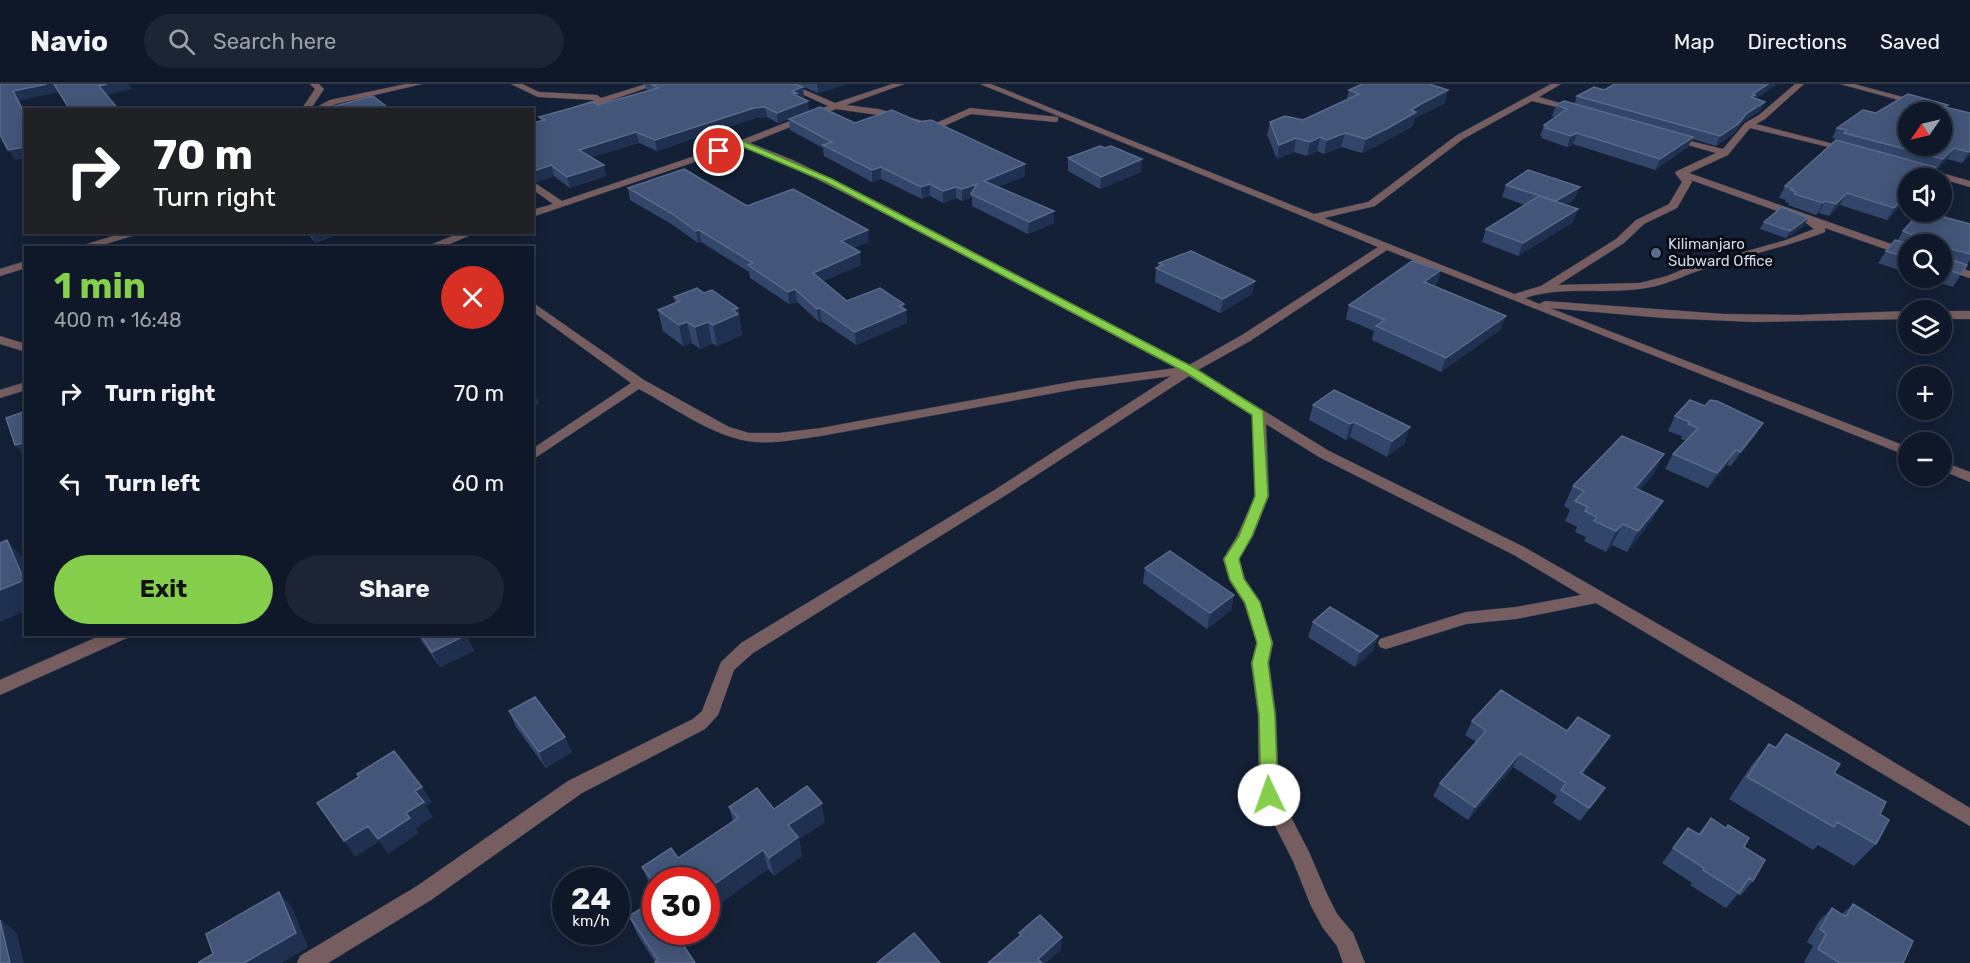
<!DOCTYPE html>
<html lang="en">
<head>
<meta charset="utf-8">
<style>
	:root { --surface:#0f1828; --page:#1d2534; --text:#f1f3f6; --muted:#9ba0a8; --line:#2f3745; --accent:#85cf4c }
	body { margin:0; font-family:Rubik,sans-serif; background:var(--page); color:var(--text); height:100vh; display:flex; flex-direction:column; font-size:22px; white-space:nowrap }
	* { box-sizing:border-box; margin:0 }
	p { font-size:20px; color:var(--muted) }
	.icon { flex:none; width:33px; height:33px; fill:none; stroke:currentColor; stroke-width:2; stroke-linecap:round; stroke-linejoin:round }
	.map { position:relative; flex:1; overflow:hidden }
	.drawer { position:absolute; left:24px; top:162px; width:510px; height:390px; display:flex; flex-direction:column; background:var(--surface); border-radius:0px; box-shadow:0 3px 15px #0003,0 0 0 2px var(--line) }
	.drawer>* { flex:none }
	.banner { position:absolute; left:24px; top:24px; width:510px; height:126px; border-radius:0px; box-shadow:0 3px 15px #0003,0 0 0 2px var(--line); background:#202124; color:#fff; overflow:hidden }
	.needle { width:39px; rotate:236deg }
	.tools { position:absolute; left:1898px; top:18px; display:grid; gap:12px }
	.tools a { display:grid; place-items:center; width:54px; height:54px; border-radius:50%; background:var(--surface); box-shadow:0 3px 15px #0003,0 0 0 2px var(--line); font-size:30px }
	.speed { position:absolute; left:552px; top:783px; display:flex; gap:12px; font-size:30px; font-weight:700; text-align:center }
	.speed>* { display:grid; place-content:center; width:78px; height:78px; border-radius:50%; background:var(--surface); box-shadow:0 3px 15px #0003,0 0 0 2px var(--line); line-height:1 }
	.speed small { font-size:15px; font-weight:400 }
	.speed .limit { border:9px solid #d22; background:#fff; color:#111 }
	.pin { position:absolute; display:grid; place-items:center; width:51px; height:51px; color:#fff; margin:-26px; border:3px solid #fff; border-radius:50%; box-shadow:0 2px 6px #0007 }
	.me { position:absolute; width:66px; margin:-33px; rotate:357deg; stroke-linejoin:round; filter:drop-shadow(0 0 4px #0008) }
	.turn { display:flex; align-items:center; gap:21px; height:126px; padding:0 30px; font-size:27px }
	.turn .icon { width:78px; height:78px; stroke-width:2.5 }
	.turn b { display:block; font-size:42px; line-height:51px }
	.round { display:grid; place-items:center; flex:none; width:63px; height:63px; border-radius:32px; background:var(--page) }
	.head { display:flex; align-items:center; justify-content:space-between; height:102px; padding:0 30px }
	h1 { font-size:36px; font-weight:700; line-height:45px; color:var(--accent) }
	.cta { display:flex; gap:12px; margin-top:auto; padding:12px 30px }
	.cta a { flex:1; height:69px; border-radius:36px; background:var(--accent); color:#111; font-size:24px; font-weight:700; line-height:69px; text-align:center }
	.cta a+a { background:var(--page); color:var(--text) }
	ul { padding:0; list-style:none }
	li { display:flex; align-items:center; gap:18px; height:90px; padding:0 30px }
	li div { flex:1 }
	li b { display:block; font-size:22px }
	li em { font-style:normal }
	header { display:flex; align-items:center; gap:36px; box-sizing:border-box; height:84px; padding:0 30px; background:var(--surface); border-bottom:2px solid var(--line) }
	header strong { font-size:28px }
	nav { display:flex; gap:33px; margin-inline-start:auto; font-size:21px }
	.search { width:420px; height:54px; background:var(--page); display:flex; align-items:center; gap:15px; box-sizing:border-box; padding:0 21px; border-radius:33px; color:var(--muted); font-size:22px }
	.map>svg:first-child { display:block }
	.lines { fill:none; stroke-linecap:round; stroke-linejoin:round }
	.minor-casing { stroke:#2e3a4f; stroke-width:1 }
	.minor { fill:#765d5f; fill-rule:evenodd }
	.wall { fill:#32456a }
	.shaded-wall { fill:#1f3050 }
	.building { fill:#435578; stroke:#596a8a; stroke-width:1.5; fill-rule:evenodd }
	.route { fill:#85cf4c; stroke:#568731; stroke-width:1.5 }
	.service-dot { fill:#5c6f8a; stroke:#060a13; stroke-width:2 }
	.labels { text-anchor:middle; dominant-baseline:central; stroke-width:6; stroke-linejoin:round; paint-order:stroke }
	.far-poi-label { font-size:15px; fill:#d1d9e8; stroke:#060a13; text-anchor:start }
</style>
</head>
<body>
<header>
<strong>Navio</strong>
<div class="search"><svg class="icon" aria-label="search" viewBox="0 0 24 24"><circle cx="10" cy="10" r="6"/><path d="M15 15l6 6"/></svg>Search here</div>
<nav><a>Map</a><a>Directions</a><a>Saved</a></nav>
</header>
<div class="map">
<svg width="1970" height="879" viewBox="0 0 1970 879">
	<rect width="100%" height="100%" fill="#142036"/>
	<g class="lines">
		<g class="minor-casing">
			<path id="minor" d="M310,0H319L324,5L310,26H301L315,5Z
				M406,0H422L336,20L323,26H311L330,16Z
				M511,0H522L539,8L597,11L601,14L646,0H658L577,28L574,27V23L595,16L538,13Z
				M780,0H791L835,19L892,0H904L846,21L878,25L934,40L970,24L1058,33V37L1055,38L971,30L935,46L878,31L836,25L750,59L793,76L884,121L1189,281L1242,251L1378,163L980,0H991L1314,130L1368,118L1457,51L1551,0H1561L1539,13L1577,24V28L1532,17L1463,55L1375,122L1324,134L1514,210L1541,202L1616,155L1636,136L1669,120L1682,98L1675,89L1677,87L1716,69L1670,56V52L1723,65L1745,39L1759,31L1795,0H1804L1765,35L1756,40L1853,65V69L1750,44L1728,71L1689,89L1908,166V173L1825,144V148C1781,165 1736,173 1692,189C1675,196 1658,203 1639,205C1601,210 1562,202 1525,214L1539,220L1545,217L1724,230L1799,231L1908,227V235L1754,238L1664,234L1550,224L1908,363V372L1387,166L1250,257L1198,286L1329,367L1524,463L1799,621L1970,724V742L1596,519L1516,535L1466,540L1386,565L1380,563L1378,559L1380,555L1466,528L1516,523L1581,511L1514,471L1319,373L1266,340L1269,412L1253,452L1239,475L1245,495L1260,518L1273,559L1269,579L1276,631L1279,710L1309,768L1327,810L1337,830L1353,849L1365,879H1343L1337,862L1323,844L1311,822L1293,777L1259,711L1258,631L1251,579L1257,559L1244,519L1229,496L1223,475L1237,452L1255,412L1252,331L1189,292L1006,411L753,569L734,586L718,631L705,645L582,709L431,816L328,879H297L300,872L417,802L568,697L693,635L702,627L721,578L741,559L996,405L1171,292L1076,305L821,352C797,355 771,361 747,357C709,350 673,323 639,305L532,376V365L631,299L532,227V218L644,296L729,343L749,349H779L821,344L1076,297L1176,284L876,125L787,80L742,62L532,133V126L553,120L532,105V97L562,117L739,57L828,22ZM1691,96L1802,136L1814,145L1786,156L1684,185L1667,192L1640,199L1558,201L1624,159L1644,140L1677,124L1692,98Z
				M1840,0H1854L1925,19L1921,22Z
				M1913,81L1970,97V103L1910,86L1908,84Z
				M126,148H145L93,164H74Z
				M462,148H478L440,164H423Z
				M26,177V184L0,192V185Z
				M1941,178L1970,187V194L1941,185Z
				M1941,227H1970V235H1941Z
				M0,252L26,260V268L0,260Z
				M26,298V306L0,314V306Z
				M1941,377L1970,388V398L1941,386Z
				M104,550H129L127,554L0,611V596Z"/>
		</g>
		<use href="#minor" class="minor"/>
	</g>
	<path class="wall" d="M645,0H795L803,3L804,13L802,14L809,27L855,39L1025,80V92L998,103L1054,127V139L1028,150L972,122V113L962,117L956,114L943,119L930,112L922,115L881,95L872,98L824,72L823,64L790,46L789,35L778,39L767,33L755,34L657,67L639,59L592,73L606,92L570,104L554,92L537,98L532,95V39L541,37L539,33L598,21L647,7Z
		M797,0H847L818,9Z
		M1777,0L1755,15L1765,18L1761,26L1743,38L1734,49L1716,62L1692,55L1688,63L1655,86L1573,60L1567,63L1541,54L1542,52H1540L1544,41L1555,33L1552,32L1556,21L1574,20L1577,12L1604,6Z
		M1349,6L1445,19L1415,34L1413,42L1384,58L1362,69L1341,63L1324,70L1317,67L1307,72L1294,68L1277,75L1267,51L1270,38L1303,36L1347,15Z
		M1948,21L1947,23L1970,71L1962,79L1947,75L1936,86L1933,85L1928,94H1908V114L1887,136L1840,121L1829,132L1819,129L1816,131L1788,121L1789,119L1785,118L1786,116L1779,114L1785,102L1839,57L1840,56L1832,54L1837,44L1876,29Z
		M1105,64L1141,88L1100,105L1068,87V74Z
		M1506,101L1575,115L1566,121L1578,125L1573,138L1518,172L1482,158L1486,145L1525,121L1502,113Z
		M628,104L747,122L869,158L853,164L861,181L823,197L847,217L904,220V225L906,226L907,239L856,261L821,237L819,238L797,218L789,220L750,194L749,188L701,158L698,159L673,141L630,116Z
		M1808,134L1805,141L1786,154L1760,145L1764,138Z
		M1970,140V176L1953,203L1923,194H1941V160H1908V189L1878,179L1886,167L1897,157L1903,147Z
		M307,148H344L315,159Z
		M1159,179L1252,210L1220,229L1155,198L1156,184L1158,183Z
		M1441,186L1437,200L1434,202L1501,245L1441,288L1372,256L1374,247L1346,235L1349,221Z
		M704,209L738,224L742,251L717,262L712,259L700,265L692,259L683,262L663,247L658,226L675,219L674,213Z
		M1334,306L1405,359L1387,373L1350,353L1346,356L1309,336L1313,321Z
		M1705,322L1763,339L1754,353L1731,382L1727,381L1708,404L1665,385L1673,370L1686,357L1681,355L1682,352L1668,347L1675,332Z
		M1653,391L1640,406L1663,417L1651,437L1627,468L1612,461L1606,468L1584,457L1586,453L1575,448L1577,443L1565,437L1570,426L1564,422L1573,402Z
		M1145,484L1234,511L1231,526L1207,545L1143,499Z
		M1313,538L1378,552L1372,568L1355,583L1308,553Z
		M418,550H466L474,567L440,583L422,558Z
		M509,627L572,668L546,684L516,643Z
		M1472,637L1567,647L1601,666L1583,690L1596,717L1580,737L1553,719L1557,712L1513,683L1468,736L1433,712L1440,699L1476,658L1465,651Z
		M1786,650L1834,689L1880,730L1876,760L1854,782L1818,761L1813,766L1729,715L1751,682L1769,660L1775,663Z
		M729,723L774,725L825,738L799,755L802,772L774,792L768,785L712,825L714,833L656,796V809L650,801L642,783L678,774L733,737Z
		M1711,734L1744,763L1753,797L1740,812L1738,810L1726,824L1690,801L1692,799L1662,779L1688,744L1698,750Z
		M1853,820L1903,879H1806L1804,878L1813,862L1807,858L1819,837L1832,824L1842,830Z
		M629,832L681,857L655,878L637,850Z"/>
	<path class="shaded-wall" d="M47,0H54L59,8L19,17L26,30V32L13,7Z
		M107,0H129L132,5L104,12L99,2Z
		M817,0H847L818,9Z
		M1768,0H1777L1753,16L1747,22L1753,10Z
		M803,3L804,13L797,15L798,19L792,7Z
		M1448,6L1445,19L1415,34L1413,42L1384,58L1362,69L1366,55L1419,21Z
		M808,17L809,27L778,39L777,29Z
		M1765,18L1761,26L1743,38L1734,49L1716,62L1720,52L1747,29Z
		M765,23L767,33L755,34L657,67L655,56L754,24Z
		M636,48L639,59L582,76L579,66Z
		M1345,49L1341,63L1324,70L1327,56Z
		M1577,49L1573,60L1567,63L1571,52Z
		M1320,53L1317,67L1307,72L1310,58Z
		M1693,53L1688,63L1655,86L1660,75Z
		M1296,54L1294,68L1277,75L1279,61Z
		M24,63L26,65V74L15,76L8,66Z
		M1954,64L1947,75L1936,86L1943,75Z
		M1970,67V71L1962,79Z
		M1142,75L1141,88L1100,105L1101,93Z
		M1025,80V92L984,108V97Z
		M551,81L554,92L537,98L534,87Z
		M604,81L606,92L570,104L567,93Z
		M881,83V95L872,98V86Z
		M1935,83L1928,94H1923Z
		M930,100V112L922,115L921,103Z
		M977,100L971,110L972,113L962,117V105Z
		M956,103V114L943,119V107Z
		M1580,103L1575,115L1552,130L1556,117Z
		M1847,109L1840,121L1829,132L1836,120Z
		M1908,110V114L1887,136L1894,124Z
		M1825,117L1819,129L1816,131L1823,119Z
		M1578,125L1573,138L1518,172L1523,159Z
		M1054,127V139L1028,150L1029,138Z
		M1808,134L1805,141L1786,154L1790,147Z
		M699,146L701,158L698,159L696,147Z
		M868,146L869,158L842,169L841,157Z
		M311,148H344L315,159Z
		M860,168L861,181L814,201L813,189Z
		M1441,186L1437,200L1420,211L1424,198Z
		M1255,197L1252,210L1220,229L1223,215Z
		M795,205L797,218L789,220L788,208Z
		M904,220V227L906,226L907,239L856,261L855,248Z
		M738,224L742,251L717,262L713,241L733,226Z
		M820,224L821,237L819,238L817,225Z
		M1506,232L1501,245L1441,288L1446,274Z
		M687,238L692,259L683,262L679,241Z
		M708,238L712,259L700,265L695,243Z
		M534,306L539,320L533,323L535,326L532,327V307Z
		M1354,338L1350,353L1346,356L1350,340Z
		M1763,339L1754,353L1731,382L1740,368Z
		M1410,343L1405,359L1387,373L1392,357Z
		M26,358V375L15,361Z
		M1736,366L1727,381L1708,404L1717,389Z
		M1664,370L1653,391L1625,424L1635,404Z
		M1663,417L1651,437L1627,468L1638,447Z
		M1623,440L1612,461L1606,468L1616,447Z
		M7,456L26,478V527L0,538V506Z
		M1234,511L1231,526L1207,545L1210,529Z
		M466,551L474,567L440,583L432,568Z
		M1378,552L1372,568L1355,583L1360,568Z
		M1610,652L1601,666L1573,702L1581,689Z
		M565,653L572,668L546,684L539,668Z
		M1520,669L1513,683L1468,736L1475,723Z
		M422,703L432,718L426,722L433,733L416,744L419,749L388,770L378,755L415,707Z
		M1605,704L1596,717L1580,737L1589,724Z
		M822,719L825,738L799,755L802,772L774,792L769,774L788,741Z
		M368,742L379,758L355,773L344,757Z
		M763,766L768,785L712,825L714,833L706,838V806Z
		M279,808L292,823L308,863L282,879H244Z
		M0,835L17,849L24,879H10Z
		M673,848H694L677,859Z
		M1062,853L1061,866L1046,879H1037L1038,875Z"/>
	<path class="building" d="M0,0H47L13,7L26,32V65L24,63L8,66L0,51Z
		M54,0H107L99,2L119,26H70Z
		M651,0H795L803,3L792,7L797,9L793,10L808,17L777,29L765,23L754,24L655,56L636,48L579,66L604,81L567,93L551,81L534,87L532,86V39L545,36L539,33L593,18L598,21L658,4Z
		M1362,0H1429L1448,6L1419,21L1411,26L1416,28L1388,44L1366,55L1345,49L1327,56L1320,53L1310,58L1296,54L1279,61L1270,38L1285,32L1303,36L1359,10L1349,6Z
		M1615,0H1768L1753,10L1755,11L1751,13L1765,18L1747,29L1738,40L1720,52L1577,12L1594,3L1604,6Z
		M1908,10L1948,21L1945,23L1970,29V67L1969,68L1954,64L1943,75L1844,49L1847,46L1837,44L1863,26L1876,29ZM1908,28H1941V62H1908Z
		M373,12L391,26H320Z
		M1564,17L1693,53L1660,75L1577,49L1571,52L1545,44L1547,42L1544,41L1567,25L1556,21Z
		M820,23L855,39L892,26L919,38L931,36L1025,80L984,97L1054,127L1029,138L971,110L977,100L962,105L956,103L943,107L930,100L921,103L881,83L872,86L823,61L832,58L789,35Z
		M1836,56L1935,83L1923,94H1908V110L1894,124L1847,109L1836,120L1825,117L1823,119L1794,110L1796,108L1791,106L1793,105L1785,102Z
		M1100,62L1105,64L1111,62L1142,75L1101,93L1068,74Z
		M684,85L747,122L793,105L868,146L841,157L860,168L813,189L847,217L880,204L904,220L899,222L906,226L855,248L820,224L817,225L795,205L788,208L748,181L753,179L699,146L696,147L671,129L628,104Z
		M1528,86L1580,103L1556,117L1506,101Z
		M1539,112L1578,125L1523,159L1486,145Z
		M1782,123L1808,134L1790,147L1764,138Z
		M1920,128H1926L1970,140V170L1948,164L1947,174L1967,181L1961,190L1941,184V160H1917V153L1903,147Z
		M1895,156L1910,160H1908V174L1886,167Z
		M1191,167L1255,197L1223,215L1156,184L1163,181L1159,179Z
		M1412,177L1441,186L1424,198L1506,232L1446,274L1376,242L1385,236L1349,221Z
		M697,204L704,209L712,206L738,224L733,226L738,230L713,241L708,238L695,243L687,238L679,241L658,226L680,217L674,213Z
		M1334,306L1410,343L1392,357L1354,338L1350,340L1313,321Z
		M1690,316L1705,322L1710,316L1717,317L1763,339L1740,368L1736,366L1717,389L1673,370L1698,344L1688,340L1690,338L1675,332Z
		M26,327V358L15,361L6,334Z
		M1622,352L1664,370L1635,404L1663,417L1638,447L1623,440L1616,447L1594,437L1597,433L1585,427L1588,423L1575,417L1584,407L1573,402Z
		M7,456L24,496L0,506V459Z
		M1170,467L1234,511L1210,529L1145,484Z
		M1330,523L1378,552L1360,568L1313,538Z
		M420,550H466V551L432,568Z
		M1501,606L1567,647L1578,633L1610,652L1581,689L1605,704L1589,724L1561,706L1566,699L1520,669L1475,723L1440,699L1486,647L1472,637Z
		M535,613L565,653L539,668L509,627Z
		M1786,650L1840,680L1834,689L1886,718L1880,730L1889,736L1876,760L1837,738L1834,743L1747,693L1769,660L1776,664Z
		M394,667L422,703L415,707L424,718L406,729L410,734L378,755L368,742L344,757L317,719L359,693L357,690Z
		M807,702L822,719L788,741L798,753L769,774L763,766L706,806V796H656V801L642,783L671,764L678,774L738,734L729,723L757,704L774,725Z
		M1711,734L1726,744L1728,741L1749,754L1744,763L1765,776L1753,797L1749,794L1739,809L1703,786L1704,784L1673,764L1688,744L1700,751Z
		M279,808L296,849L244,879H199V878L213,870L206,850Z
		M656,815V848H675L695,879H656L655,878L658,876L629,832Z
		M1853,820L1913,857L1903,879H1840L1818,865L1826,850L1820,845L1832,824L1846,833Z
		M1040,831L1062,853L1038,875L1042,879H988L1021,851L1019,849Z
		M0,836L10,879H0Z
		M914,849L940,879H877Z"/>
	<path class="route" d="M742,57L832,95L1193,283L1263,327L1268,412L1252,452L1239,475L1244,495L1260,518L1272,559L1268,579L1275,631L1278,711L1275,716L1269,718L1263,716L1261,711L1259,631L1252,579L1257,559L1245,519L1230,496L1224,475L1239,452L1255,412L1252,331L1185,288L826,98L741,62L719,69L715,67Z"/>
	<circle class="service-dot" cx="1656" cy="169" r="6"/>
	<g class="labels">
		<g class="far-poi-label">
			<text x="1668" y="160">Kilimanjaro<tspan x="1668" dy="17">Subward Office</tspan></text>
		</g>
	</g>
</svg>
<div class="tools">
<a><svg class="needle" viewBox="-14 -14 28 28"><path d="M0-13l5 13h-10z" fill="#e53935"/><path d="M0 13l5-13h-10z" fill="#9ba0a8"/></svg></a>
<a><svg class="icon" aria-label="sound" viewBox="0 0 24 24"><path d="M4 9h4l5-4v14l-5-4H4zM17 9q2 3 0 6"/></svg></a>
<a><svg class="icon" aria-label="search" viewBox="0 0 24 24"><circle cx="10" cy="10" r="6"/><path d="M15 15l6 6"/></svg></a>
<a><svg class="icon" aria-label="layers" viewBox="0 0 24 24"><path d="M12 4l9 5-9 5-9-5zM3 14l9 5 9-5"/></svg></a>
<a>+</a>
<a>−</a>
</div>
<div class="speed"><div>24<small>km/h</small></div><div class="limit">30</div></div>
<div class="pin" style="left:719px;top:67px;background:#d93025"><svg class="icon" aria-label="arrive" viewBox="0 0 24 24"><path d="M6 21V4h12l-3 4 3 4H6"/></svg></div>
<svg class="me" style="left:1269px;top:711px" viewBox="-20 -20 40 40"><circle r="19" fill="#fff"/><path d="M0-13L10 11 0 6-10 11z" fill="#85cf4c"/></svg>
<div class="banner">
<div class="turn"><svg class="icon" aria-label="right" viewBox="0 0 24 24"><path d="M7 20v-9h11M14 6l5 5-5 5"/></svg><div><b>70 m</b>Turn right</div></div>
</div>
<section class="drawer">
<div class="head"><div><h1>1 min</h1><p>400 m · 16:48</p></div><a class="round" style="background:#d93025;color:#fff"><svg class="icon" aria-label="close" viewBox="0 0 24 24"><path d="M6 6l12 12M18 6L6 18"/></svg></a></div>
<ul>
<li><svg class="icon" aria-label="right" viewBox="0 0 24 24"><path d="M7 20v-9h11M14 6l5 5-5 5"/></svg><div><b>Turn right</b></div><em>70 m</em></li>
<li><svg class="icon" aria-label="left" viewBox="0 0 24 24"><path d="M17 20v-9H6M10 6l-5 5 5 5"/></svg><div><b>Turn left</b></div><em>60 m</em></li>
</ul>
<div class="cta"><a>Exit</a><a>Share</a></div>
</section>
</div>
</body>
</html>
